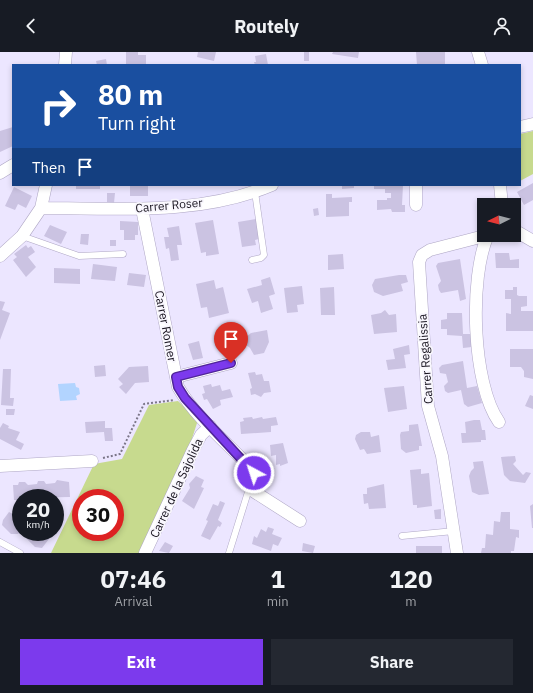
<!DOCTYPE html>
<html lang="en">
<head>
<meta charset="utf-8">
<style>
	:root { --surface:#171b24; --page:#242831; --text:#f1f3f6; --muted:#9ea1a6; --accent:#7c3aed }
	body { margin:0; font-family:"IBM Plex Sans",sans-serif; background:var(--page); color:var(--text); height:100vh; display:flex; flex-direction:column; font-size:15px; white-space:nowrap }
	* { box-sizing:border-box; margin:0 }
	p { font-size:13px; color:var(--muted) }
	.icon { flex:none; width:22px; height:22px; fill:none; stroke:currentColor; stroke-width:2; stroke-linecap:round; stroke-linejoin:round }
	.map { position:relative; height:501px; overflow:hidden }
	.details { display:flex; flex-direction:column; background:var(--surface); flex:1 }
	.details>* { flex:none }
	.hud { position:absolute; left:12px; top:12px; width:509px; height:122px; border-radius:0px; box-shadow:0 2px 6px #0003; background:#1a4fa0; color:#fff; overflow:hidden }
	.needle { width:26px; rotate:264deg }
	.controls { position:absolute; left:477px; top:146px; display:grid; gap:8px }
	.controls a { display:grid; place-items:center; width:44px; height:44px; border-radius:0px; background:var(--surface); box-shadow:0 2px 6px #0003; font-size:20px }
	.speed { position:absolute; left:12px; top:437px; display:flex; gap:8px; font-size:20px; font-weight:700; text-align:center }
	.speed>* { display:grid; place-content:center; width:52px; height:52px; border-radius:50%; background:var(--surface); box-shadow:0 2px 6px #0003; line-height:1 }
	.speed small { font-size:10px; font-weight:400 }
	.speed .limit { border:6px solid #d22; background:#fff; color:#111 }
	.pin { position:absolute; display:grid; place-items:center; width:34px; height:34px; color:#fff; margin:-41px -17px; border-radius:50% 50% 50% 0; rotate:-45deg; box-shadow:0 0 4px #0007 }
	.pin .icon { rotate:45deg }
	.me { position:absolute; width:44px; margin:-22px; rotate:320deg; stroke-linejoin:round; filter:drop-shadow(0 0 3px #0008) }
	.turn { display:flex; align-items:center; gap:14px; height:84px; padding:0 20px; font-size:18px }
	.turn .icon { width:52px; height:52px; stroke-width:2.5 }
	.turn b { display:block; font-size:28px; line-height:34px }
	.then { display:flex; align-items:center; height:38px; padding:0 20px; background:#0003; gap:8px; font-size:15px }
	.eta { display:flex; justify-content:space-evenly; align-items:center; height:68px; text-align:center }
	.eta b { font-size:24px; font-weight:700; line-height:28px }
	.action { display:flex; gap:8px; margin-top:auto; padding:8px 20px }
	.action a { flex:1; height:46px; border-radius:0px; background:var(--accent); color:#fff; font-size:16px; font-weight:700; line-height:46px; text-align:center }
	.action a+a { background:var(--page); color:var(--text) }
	header { display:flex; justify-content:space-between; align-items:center; height:52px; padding:0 20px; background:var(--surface); font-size:18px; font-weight:700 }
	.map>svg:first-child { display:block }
	.green { fill:#c7da8e; fill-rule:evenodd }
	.water { fill:#b2d4ff }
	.building { fill:#cbc3e2 }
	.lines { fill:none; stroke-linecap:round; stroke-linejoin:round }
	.lane-casing { stroke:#afa7c5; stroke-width:7 }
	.street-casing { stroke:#afa7c5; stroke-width:13 }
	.path { stroke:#7c7789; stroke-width:2; stroke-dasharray:2 2; stroke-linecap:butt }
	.lane { stroke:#fff; stroke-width:6 }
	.street { stroke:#fff; stroke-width:12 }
	.route-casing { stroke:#51269a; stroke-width:10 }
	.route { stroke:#7c3aed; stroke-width:7 }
	.labels { text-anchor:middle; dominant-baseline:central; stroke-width:3.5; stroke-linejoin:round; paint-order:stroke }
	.street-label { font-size:12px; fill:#17131e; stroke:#f8f6fd }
</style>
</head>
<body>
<header><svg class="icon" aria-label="back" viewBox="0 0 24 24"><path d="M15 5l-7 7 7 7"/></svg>Routely<svg class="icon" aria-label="person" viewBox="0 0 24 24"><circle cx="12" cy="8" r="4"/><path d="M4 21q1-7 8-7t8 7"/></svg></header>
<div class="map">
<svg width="533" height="501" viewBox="0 0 533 501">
	<rect width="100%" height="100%" fill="#ece6ff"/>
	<path class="green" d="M533,79V122L520,129V82Z
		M178,349L198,368L187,402L141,501H51L94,412L122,407L149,353ZM81,446H115V480H81Z"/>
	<path class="water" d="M75,331L76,335L79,336L80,342L76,344L77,348L60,349L58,332Z"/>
	<path class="building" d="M126,0H138V3H146V13H126Z
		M198,0H216L214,9L197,5Z
		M304,0H309V9H304Z
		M333,0H359L358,6L332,2Z
		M416,0H445V13H417Z
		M266,2L268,13H255L254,10H256L255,4Z
		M106,7L107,13H97L96,9Z
		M13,75V94L0,100V79Z
		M533,131V148L524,153L517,140Z
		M76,133H100V137H76Z
		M130,133H148V144H130Z
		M342,133H354V136L342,137Z
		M374,133H403L402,153H405V160H392L391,157L377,158V148H387V146H391V141H385V137H374Z
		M14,135L32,144L26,156L18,152L15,158L5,154Z
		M107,141H115L114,151L107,150Z
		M326,142H332V146L352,145V150H349V164L326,165Z
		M318,156L319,163L314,164L313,157Z
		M256,167L259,187L255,188L256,193L242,195L238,170Z
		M213,168L219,202L206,204V200L201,201L195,171Z
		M120,169L138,170V183H135V188H124V178H120Z
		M50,173L67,180L61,192L44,184Z
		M179,174L182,193H177L179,208L171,209L169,196L166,197L164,185H169L167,176Z
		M81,182H89L88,193L80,192Z
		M110,188H116V194H110Z
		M26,193L28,196L31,194L35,200L28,205L36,215L26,225L13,208L17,205L14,202Z
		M495,201H509L510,208L519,207V216H496Z
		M343,202L344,217L328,218V203Z
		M460,207L466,247L460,249L458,238L441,241L439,238L438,233L441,229L436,214L438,211Z
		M93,212L117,215L115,229L91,227Z
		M54,216L80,217V232L54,231Z
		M129,221L146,223L144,235L127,233Z
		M399,223H406L408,230L401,232L403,239L383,244L374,240L372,233L375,227Z
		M270,225L275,242L269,244L273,257L261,261L258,249L252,251L247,237L262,233L261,228Z
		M214,228L216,237L223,235L229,261L209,266L207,255L201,256L196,232Z
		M302,234L304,252L297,253L298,260L287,261L284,236Z
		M334,235L335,263H321L320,236Z
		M513,235H517V243L519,244H527V254L521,255V259H533V279H506V261L511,262V247H505V238H513Z
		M0,249L5,250L2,258L10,261L0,288Z
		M385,258L389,263L396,262L397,280L374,282L371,263L381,261Z
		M447,261H462L463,282H472V295L463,296L462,284L447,283V277H441V268L447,267Z
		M267,278L269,290L264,301L254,303L250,296L245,292L244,287L251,281Z
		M199,289L203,306L193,308L188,292Z
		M409,293L410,302L404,303L406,316L388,318L386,308L395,307L393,297Z
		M510,297H533V327L524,325V319L521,315H510Z
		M463,309L467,336L477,334L482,351L468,355L464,352L461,338L448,341L445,339L444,334L448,330L446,322L440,321L439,316L442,313Z
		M105,313L106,324L95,325L94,314Z
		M148,314L149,330L135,331L126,342L119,335L123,332L118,327L129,315Z
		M3,317H11L10,346H14L13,354L1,353Z
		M255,320L256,323L262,322L264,329H269L271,340L264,341L261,345L255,342L251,343L250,337L252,336L248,321Z
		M211,332L212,335L220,333L222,339L230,337L233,345L220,348L221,353L213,357L207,347L204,348L202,342L205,341L203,334Z
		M404,334L407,357L388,360L384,336Z
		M530,343L533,344V357L525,354Z
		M6,357H15L14,363H6Z
		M252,365L253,367L262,365L263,367L276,365L278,373L271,374V380L241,382L240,370L244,369L243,366Z
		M474,368H480L482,378H485L486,388H481V390L462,391L461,381H466L465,370Z
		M105,369V376H112L113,389H105L104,380L86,381L85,370Z
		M3,371L9,374L8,376L20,380L16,388L24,392L21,398L0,387V376Z
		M418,372L422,394H419V398L406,401L401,397L400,383L401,380L409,379V373Z
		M361,380H370L371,385L379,383L381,400L367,402L364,397L360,398L355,387L356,383Z
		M283,391L288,411L280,414V412L276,413V403L271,404L270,393Z
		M515,404L516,409L513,412L523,423L526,420L531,421L525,431L510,429L504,423L501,405Z
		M483,409L489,442L479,443L472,440L469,424L471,419L474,416L473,410Z
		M421,417V422L429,421L432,454L417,456V453H413L410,418Z
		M196,424L204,428L201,435L204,436L194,457L182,449L190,436L189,432Z
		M57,428L69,430L70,445L21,446V448H14L13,433H18L19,430H25L28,433L37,432L38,429H44L46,432L55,431Z
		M384,432L386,456L369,457L368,451L364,452L363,442H367V436Z
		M220,449L225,451L218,468L222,471L220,475L218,474L210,488L201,484L208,469L206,468L213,452L218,454Z
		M533,452V476H532L530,454Z
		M441,457V467H435L434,458Z
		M9,460L15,463L14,465L21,467V478L18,482H11L2,473L3,468Z
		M501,460H510V477L519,478V486L516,485L514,499H511V501H481L482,496H485L486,482L493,483L494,469L500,470Z
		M268,475L274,477L272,482L282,486L278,494L273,492L271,499L252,492L254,484L257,486L261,477L266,480Z
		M28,480H44L49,483V487L42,496L35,495L26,486Z
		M165,490L173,494L169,501L159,499Z
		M303,491L315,494L313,501L302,499Z
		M416,494H442V501H416Z"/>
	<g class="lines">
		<g class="lane-casing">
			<path id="lane" d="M22,184L79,204L123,202
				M252,208L261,206L264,203L255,140
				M402,484L454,479
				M0,490L20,501
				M229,501L248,440L251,435"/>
		</g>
		<g class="street-casing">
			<path id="street" d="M478,0L482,13
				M65,13L66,0
				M520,75L533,72
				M0,121L13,113
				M500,133L502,153
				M416,153V133
				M41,156C117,156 199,164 272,133
				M142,157L178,335C196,366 227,391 252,417L254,425L251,432L253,439L300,469
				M514,178L533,189
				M488,183C469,225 472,332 499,370
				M0,204L22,184L41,156L46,133
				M176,325L231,311
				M0,414L92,409
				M145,501L193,398L201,383L210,374
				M457,501L442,404L428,354L419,210L422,203L430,198L488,183"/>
		</g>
		<path class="path" d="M103,406L120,402L144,352L174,348"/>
		<use href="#lane" class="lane"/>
		<use href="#street" class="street"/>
	</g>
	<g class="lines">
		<g class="route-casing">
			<path id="route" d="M231,311L176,325L178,335L185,346L254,421"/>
		</g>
		<use href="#route" class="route"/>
	</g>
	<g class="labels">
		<g class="street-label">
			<text transform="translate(169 153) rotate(-5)">Carrer Roser</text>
			<text transform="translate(166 274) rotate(79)">Carrer Romer</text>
			<text transform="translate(425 307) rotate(-94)">Carrer Regalissia</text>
			<text transform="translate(176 436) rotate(-65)">Carrer de la Sajolida</text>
		</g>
	</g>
</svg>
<div class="controls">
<a><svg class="needle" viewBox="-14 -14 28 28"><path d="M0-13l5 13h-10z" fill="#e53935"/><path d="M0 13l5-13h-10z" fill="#9ea1a6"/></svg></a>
</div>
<div class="speed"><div>20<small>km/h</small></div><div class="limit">30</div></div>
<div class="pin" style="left:231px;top:311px;background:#d93025"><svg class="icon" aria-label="arrive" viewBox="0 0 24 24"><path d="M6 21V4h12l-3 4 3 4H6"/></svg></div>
<svg class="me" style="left:254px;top:421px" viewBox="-20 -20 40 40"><circle r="17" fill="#7c3aed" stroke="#fff" stroke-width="3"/><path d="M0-11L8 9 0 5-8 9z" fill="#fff"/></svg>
<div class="hud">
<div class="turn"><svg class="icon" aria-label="right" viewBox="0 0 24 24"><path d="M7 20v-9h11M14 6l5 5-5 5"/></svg><div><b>80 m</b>Turn right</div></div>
<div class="then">Then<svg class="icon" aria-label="arrive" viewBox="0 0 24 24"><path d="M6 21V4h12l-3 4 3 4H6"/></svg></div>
</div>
</div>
<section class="details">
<div class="eta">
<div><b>07:46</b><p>Arrival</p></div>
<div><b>1</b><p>min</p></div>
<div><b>120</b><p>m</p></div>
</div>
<div class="action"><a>Exit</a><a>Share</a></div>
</section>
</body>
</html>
